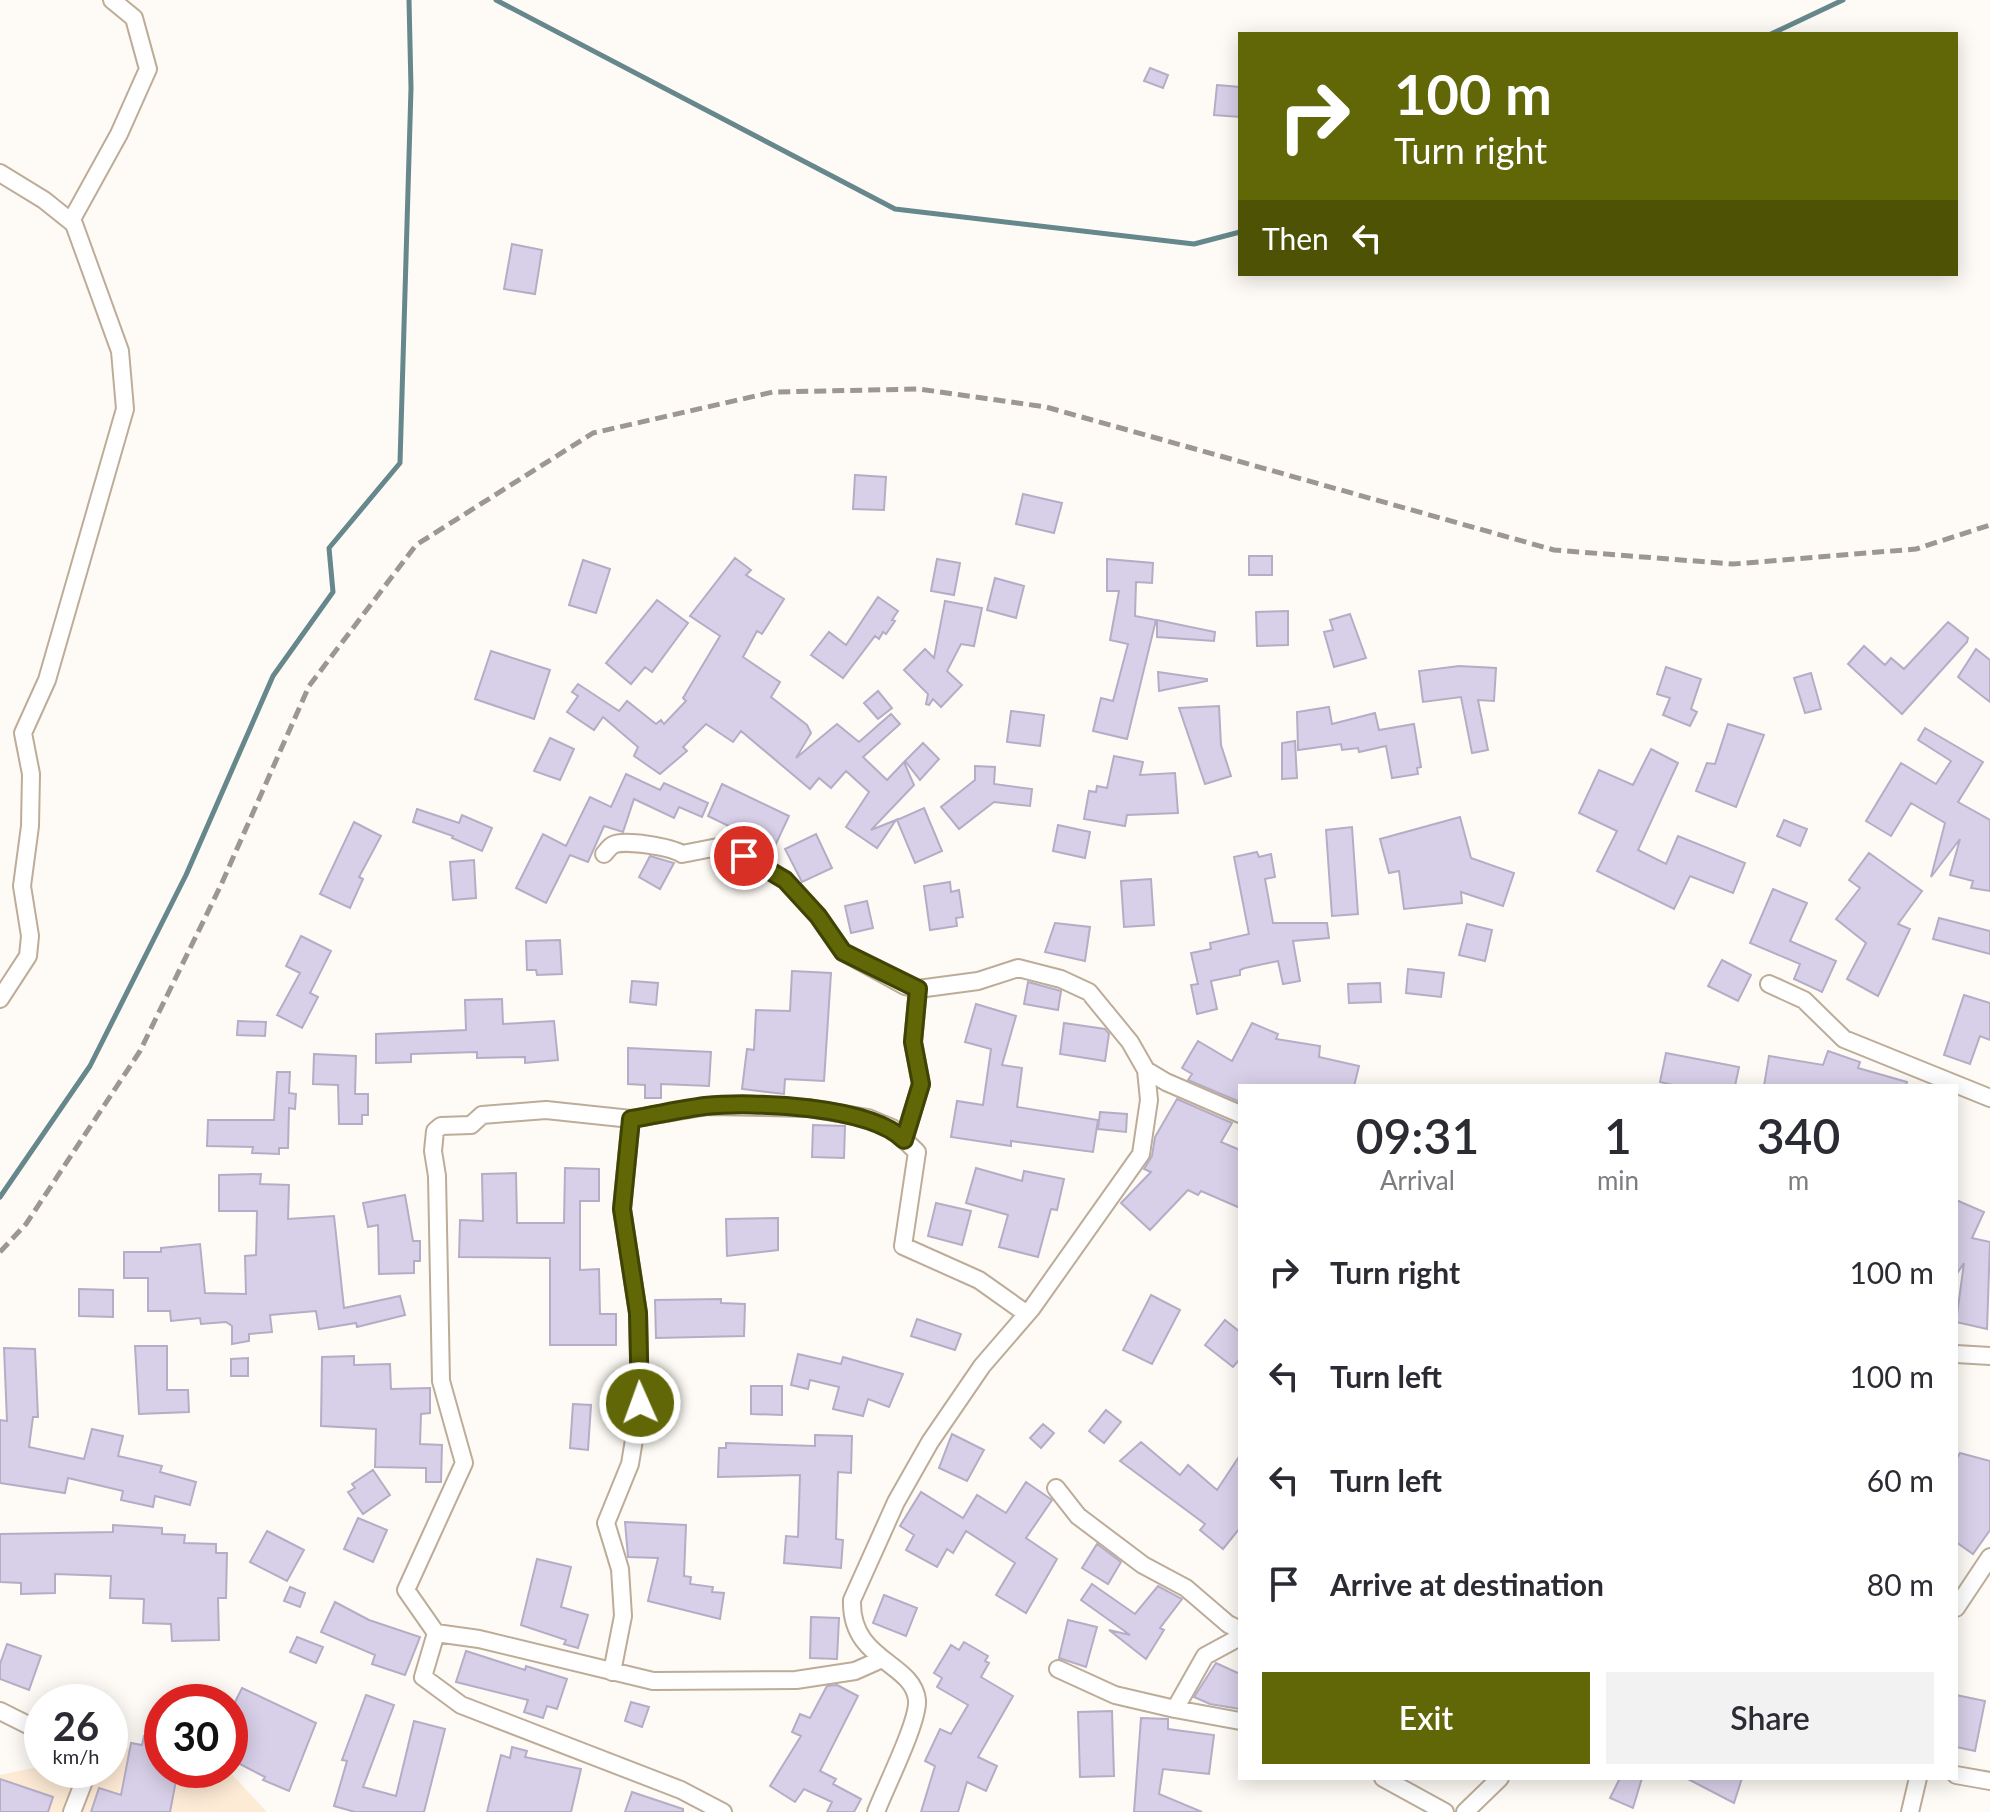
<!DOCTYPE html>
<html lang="en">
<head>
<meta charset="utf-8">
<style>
	:root { --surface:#fff; --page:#f2f2f3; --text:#2b2b33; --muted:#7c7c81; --accent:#616706 }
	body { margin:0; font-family:Lato,sans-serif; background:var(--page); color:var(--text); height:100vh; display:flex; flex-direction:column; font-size:30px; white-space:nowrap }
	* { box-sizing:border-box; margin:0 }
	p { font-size:26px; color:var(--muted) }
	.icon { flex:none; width:44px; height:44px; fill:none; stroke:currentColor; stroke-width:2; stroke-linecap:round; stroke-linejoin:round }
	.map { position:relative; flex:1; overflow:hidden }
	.panel { position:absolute; left:1238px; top:1084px; width:720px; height:696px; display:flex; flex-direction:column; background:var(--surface); border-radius:0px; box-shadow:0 4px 20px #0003 }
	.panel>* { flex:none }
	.hud { position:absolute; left:1238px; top:32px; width:720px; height:244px; border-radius:0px; box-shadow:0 4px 20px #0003; background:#616706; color:#fff; overflow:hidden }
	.speed { position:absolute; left:24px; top:1684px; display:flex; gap:16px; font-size:40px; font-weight:700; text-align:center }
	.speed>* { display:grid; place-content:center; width:104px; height:104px; border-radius:50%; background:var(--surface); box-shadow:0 4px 20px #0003; line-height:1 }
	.speed small { font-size:20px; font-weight:400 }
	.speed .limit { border:12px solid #d22; background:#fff; color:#111 }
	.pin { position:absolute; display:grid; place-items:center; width:68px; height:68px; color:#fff; margin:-34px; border:4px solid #fff; border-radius:50%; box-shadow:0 2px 8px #0007 }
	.me { position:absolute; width:88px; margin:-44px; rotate:358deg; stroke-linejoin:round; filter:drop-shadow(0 0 6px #0008) }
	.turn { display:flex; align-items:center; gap:28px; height:168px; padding:0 24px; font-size:36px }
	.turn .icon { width:104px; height:104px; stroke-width:2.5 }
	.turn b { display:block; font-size:56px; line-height:68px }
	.then { display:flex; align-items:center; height:76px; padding:0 24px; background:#0003; gap:16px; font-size:30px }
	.eta { display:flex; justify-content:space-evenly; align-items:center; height:136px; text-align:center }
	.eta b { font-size:48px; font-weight:600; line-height:56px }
	.button { display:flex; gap:16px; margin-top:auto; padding:16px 24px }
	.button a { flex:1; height:92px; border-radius:0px; background:var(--accent); color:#fff; font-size:32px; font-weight:600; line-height:92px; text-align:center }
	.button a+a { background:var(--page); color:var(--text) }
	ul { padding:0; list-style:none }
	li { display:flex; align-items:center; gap:24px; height:104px; padding:0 24px }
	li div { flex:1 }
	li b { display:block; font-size:30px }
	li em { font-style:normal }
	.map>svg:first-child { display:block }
	.built { fill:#feebd6 }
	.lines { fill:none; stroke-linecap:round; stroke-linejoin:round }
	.stream { stroke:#66878b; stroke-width:5 }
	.building { fill:#d8d0e8; stroke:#b5adc5; stroke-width:2 }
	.minor-casing { stroke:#bdac98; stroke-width:20 }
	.minor { stroke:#fff; stroke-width:16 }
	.rail { stroke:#9c9791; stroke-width:5; stroke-dasharray:12 6; stroke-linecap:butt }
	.route-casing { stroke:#3f4304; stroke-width:20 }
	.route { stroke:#616706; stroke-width:14 }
</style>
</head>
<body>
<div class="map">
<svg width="1990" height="1812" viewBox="0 0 1990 1812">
	<rect width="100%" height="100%" fill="#fefbf6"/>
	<path class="built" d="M162,1741V1770H228L267,1812H0V1775L42,1766V1770H110V1752Z"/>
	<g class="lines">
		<path class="stream" d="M496,0L895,209L1194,244L1240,232
			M1771,34L1843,0
			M0,1197L90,1066L186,875L273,676L333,592L329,548L400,463L411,88L409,0"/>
	</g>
	<path class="building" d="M1150,68L1168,75L1163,88L1144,81Z
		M1217,85L1240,87V117L1214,115Z
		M512,244L542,250L535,294L504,289Z
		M855,475L886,477L884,510L853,509Z
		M1023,494L1062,503L1054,533L1016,524Z
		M1249,556H1272V575H1249Z
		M735,558L751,570L746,575L784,599L762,634L757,631L743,657L780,682L771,697L807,725L811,733L796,758L837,724L859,742L891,714L900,724L863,757L887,780L904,762L914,785L871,830L896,820L877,848L846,827L869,792L846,771L831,788L819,778L810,789L741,731L733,742L706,724L683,747L687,751L660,774L634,756L638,747L603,717L594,730L567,712L578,696L572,692L578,684L619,711L627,701L656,724L661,720L664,724L686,701L683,698L720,636L690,616Z
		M937,559L960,563L954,595L931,591Z
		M1107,559L1153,563L1152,583L1136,582L1135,616L1156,620L1127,739L1093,731L1101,698L1113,701L1128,644L1110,640L1119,591H1107Z
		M583,560L610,569L596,613L569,605Z
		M995,578L1024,586L1016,618L987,610Z
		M878,597L898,611L892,620L895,621L886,634L883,632L879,639L875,636L843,678L811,655L829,632L846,645Z
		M657,600L688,623L652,672L645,667L631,684L606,663Z
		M945,601L982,608L974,646L961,644L947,671L962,685L941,707L933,699L929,705L926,704L928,694L904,670L925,649L934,658Z
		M1288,611V645L1257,646L1256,612Z
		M1350,614L1366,658L1334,667L1324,632L1333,630L1330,620Z
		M1157,620L1215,632L1214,641L1157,637Z
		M1948,622L1968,638L1967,642L1902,714L1848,664L1864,646L1885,665L1891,658L1904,669Z
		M1976,649L1990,660V702L1958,677Z
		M491,651L550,670L534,719L475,699Z
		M1459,666L1496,668L1494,701L1478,700L1488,750L1472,753L1461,697L1423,702L1419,671Z
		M1666,667L1701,679L1691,709L1697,712L1690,726L1663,715L1670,698L1657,694Z
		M1158,672L1207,679V681L1159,691Z
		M1811,673L1821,709L1805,713L1794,678Z
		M878,691L892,708L878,719L864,703Z
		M1219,706L1221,745L1231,776L1205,784L1179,708Z
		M1329,707L1332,724L1375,713L1379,730L1414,724L1421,767L1417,768L1418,774L1392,778L1386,746L1359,752L1358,748L1342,750L1341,744L1298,750L1297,712Z
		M1011,711L1044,715L1040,746L1007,742Z
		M1728,724L1764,735L1736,807L1696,791L1707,763L1715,764Z
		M1925,728L1983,762L1958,802L1990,820V891L1971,888L1973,881L1950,875L1960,839L1931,877L1945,823L1911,803L1891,836L1866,821L1901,763L1936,784L1951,761L1918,740Z
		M550,738L574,749L560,780L534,771Z
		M1295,741L1297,778L1282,779V743Z
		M923,743L939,759L920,780L905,761Z
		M1651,749L1678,763L1638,850L1666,864L1678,836L1745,863L1733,893L1690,876L1674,909L1597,871L1617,831L1579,813L1599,770L1633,785Z
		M1114,756L1143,762L1140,775L1175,773L1178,813L1127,815L1125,826L1084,819L1089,791L1096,792L1097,786L1107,788Z
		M975,766L995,767L994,784L1032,789L1030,806L994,802L959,829L941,807L975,780Z
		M626,774L660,790L664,783L708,803L702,817L679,807L674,818L634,799L623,832L604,826L588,862L570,855L546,903L516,888L543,834L566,846L590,797L611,807Z
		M722,784L789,816L774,848L708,816Z
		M924,808L942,851L915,863L897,820Z
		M417,809L459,823L462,815L492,828L482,851L452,838L453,836L413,822Z
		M1460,817L1471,858L1514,873L1503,906L1461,892L1462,903L1404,909L1399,871L1389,873L1380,839Z
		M1784,820L1807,829L1800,846L1777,836Z
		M354,822L381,836L359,877L363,879L350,908L320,894Z
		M1058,825L1090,832L1085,858L1053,851Z
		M1352,827L1358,914L1332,916L1326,830Z
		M816,834L832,868L802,882L785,849Z
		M1257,852L1259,857L1271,854L1275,877L1265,879L1273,923H1327L1329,938L1293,941L1300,981L1283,984L1278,961L1245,968L1240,970V975L1211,981L1217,1009L1197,1014L1191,985L1198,984L1191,953L1211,949L1210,943L1249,934L1234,857Z
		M1869,853L1922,891L1898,924L1910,929L1878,996L1847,979L1866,943L1836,919L1860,888L1849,880Z
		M650,856L674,863L660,889L639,877Z
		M474,860L476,898L453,900L450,862Z
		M1151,879L1154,925L1124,927L1121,881Z
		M950,882L951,892L959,890L963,917L956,918L957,926L930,930L924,886Z
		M1773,889L1807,903L1790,941L1836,961L1822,992L1794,979L1800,964L1750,943Z
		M867,901L873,928L851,933L845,906Z
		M1939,918L1990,931V954L1933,939Z
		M1055,923L1090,927L1085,961L1045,952Z
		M1467,924L1492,930L1485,961L1459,955Z
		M301,936L331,951L310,993L318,997L302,1028L277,1015L300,973L286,966Z
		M560,940L562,974L537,975L536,970H527L526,941Z
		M1722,960L1751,975L1738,1001L1708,986Z
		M1408,969L1444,973L1441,997L1406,993Z
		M792,971L831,973L824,1081L785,1079L784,1094L742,1089L747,1049L754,1050L756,1010L790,1011Z
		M632,981L658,983L656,1005L630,1002Z
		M1028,982L1061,991L1058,1010L1024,1004Z
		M1380,983L1381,1002L1349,1003L1348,984Z
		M1964,995L1990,1003V1040L1980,1036L1970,1064L1944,1055Z
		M502,999L503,1024L554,1021L558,1060L525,1063V1057L477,1058V1052L411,1054V1062L376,1063V1034L466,1030L465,1000Z
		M976,1004L1016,1016L1002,1065L1022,1068L1017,1107L1098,1120L1093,1152L1011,1141V1146L951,1137L957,1101L983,1105L991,1049L965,1042Z
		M238,1021L266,1022L265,1036L237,1035Z
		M1064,1023L1105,1029L1109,1034L1105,1061L1060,1054Z
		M1252,1023L1278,1034L1276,1039L1320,1046L1319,1057L1359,1066L1354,1086H1240V1102L1188,1080L1192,1074L1182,1068L1198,1041L1232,1061Z
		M628,1048L711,1052L709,1086L661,1084V1098H645V1085L628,1084Z
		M1828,1051L1860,1062L1858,1068L1907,1082L1906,1086H1764L1769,1056L1823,1065Z
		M1666,1053L1739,1067L1735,1086H1677L1660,1082Z
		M314,1054L356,1056L355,1094H368V1115H362V1124H339L338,1085L313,1084Z
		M277,1072H290L289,1093L296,1094L295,1109L289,1108L288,1148H279V1154L252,1153L253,1147L207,1146L208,1120H274Z
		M1177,1099L1232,1123L1221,1142L1240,1150V1208L1201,1191L1198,1195L1188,1190L1150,1230L1121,1203L1151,1172L1144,1169L1152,1156L1155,1137Z
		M1100,1112L1127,1114L1126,1132L1098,1129Z
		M813,1125L845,1126L844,1158L812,1157Z
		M565,1168L599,1169V1201H580V1270L599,1269L600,1314H616V1345H550V1258L459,1257L460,1220L483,1221L482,1174L516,1173L517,1223H564Z
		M976,1168L1022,1181L1024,1171L1064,1179L1057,1210L1051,1209L1038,1257L999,1247L1008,1215L966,1203Z
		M261,1174L260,1184L289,1185L288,1219L334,1216L344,1308L400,1296L405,1315L357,1327L356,1323L319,1329L316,1311L270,1315L272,1332L249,1334V1341L232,1344V1326L226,1322L201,1324L200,1318L171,1321L170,1311H148V1278H124V1252H161V1248L200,1244L205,1293L246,1294L245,1256L256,1255L257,1211H219V1175Z
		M405,1195L413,1241H420V1261H414V1273L379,1274L378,1225L368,1227L363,1203Z
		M1956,1200L1984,1212L1972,1238L1990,1242L1987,1329L1956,1322L1964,1263L1956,1275Z
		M936,1203L971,1211L962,1245L928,1236Z
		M778,1218V1250L727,1256L726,1219Z
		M79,1289L113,1290V1317L79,1316Z
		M1151,1295L1180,1310L1152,1364L1123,1350Z
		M721,1299V1303L745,1304L744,1336L656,1338L655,1300Z
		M917,1319L961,1334L955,1350L911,1336Z
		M1225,1320L1240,1332V1359L1233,1367L1205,1345Z
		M135,1346H167V1390H188L189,1412L139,1414Z
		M4,1348L35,1349L38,1417H33L29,1447L84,1459L92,1429L123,1436L118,1456L162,1466L160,1472L196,1482L190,1505L155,1496L153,1507L121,1500L123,1491L68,1478L65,1493L0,1483V1420L7,1421Z
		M798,1354L841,1364L843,1357L903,1374L889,1407L868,1399L863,1416L833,1409L839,1387L810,1380L808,1389L791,1385Z
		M354,1356V1365L390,1364L391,1389L430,1388V1413L421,1414L420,1444L442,1445L441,1482H426V1468L375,1467L376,1429L321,1426L322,1357Z
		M248,1358V1376H231V1359Z
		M751,1386H782V1415L751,1414Z
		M573,1404L591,1405L588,1450L570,1448Z
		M1106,1410L1121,1422L1104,1443L1089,1431Z
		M1043,1424L1054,1433L1041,1448L1030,1438Z
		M952,1434L984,1450L967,1481L939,1468Z
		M815,1435L852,1436L851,1473L838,1472L836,1539L843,1540L841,1568L784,1563L786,1536L798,1537L800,1475L718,1477L719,1448H726V1443L815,1446Z
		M1141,1442L1180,1475L1188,1465L1217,1490L1240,1455V1528L1223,1549L1200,1530L1205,1524L1120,1461Z
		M1960,1453L1990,1461V1530L1973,1554L1956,1542V1460Z
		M373,1470L390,1495L363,1514L348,1492L355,1488L352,1484Z
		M1026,1482L1052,1500L1026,1538L1057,1559L1026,1613L996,1595L1015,1563L966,1531L953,1553L947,1549L937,1567L906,1550L914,1535L900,1526L921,1492L963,1518L977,1495L1006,1513Z
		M358,1518L387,1530L373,1562L344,1549Z
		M625,1522L686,1525L684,1576L691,1577L690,1584L713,1587L712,1592L724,1593L720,1619L648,1601L658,1558L628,1557Z
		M113,1525L162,1528V1534L185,1535L184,1543L216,1544V1553H227L226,1598H218L219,1640L172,1641L171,1624L143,1623L144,1599L110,1598L111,1576L55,1574V1593L21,1594V1583L0,1582V1534L113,1532Z
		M267,1531L304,1550L287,1581L250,1562Z
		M1097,1544L1121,1562L1108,1584L1082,1568Z
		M537,1559L571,1567L561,1607L588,1615L578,1648L564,1644L566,1640L521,1625Z
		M1092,1584L1135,1614L1158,1586L1182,1599L1160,1628L1164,1630L1146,1659L1109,1630L1130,1635L1081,1600Z
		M290,1587L305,1593L300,1607L284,1601Z
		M884,1595L917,1608L906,1636L873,1623Z
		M335,1602L369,1620L420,1637L405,1675L372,1664L375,1655L321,1632Z
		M811,1617L839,1618L837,1659L810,1658Z
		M1068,1620L1097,1627L1086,1667L1059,1658Z
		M297,1637L323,1647L316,1663L290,1652Z
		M964,1642L988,1656L985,1661L989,1663L981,1677L1013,1696L978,1757L997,1766L986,1791L967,1782L958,1812H921L935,1766L925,1761L940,1729L951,1734L968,1705L937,1687L942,1678L934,1673L951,1645L959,1650Z
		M7,1644L41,1656L29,1690L0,1679V1664Z
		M466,1651L525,1670L526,1666L567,1679L557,1709L547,1706L543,1718L524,1712L528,1700L456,1682Z
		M1216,1663L1240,1674V1709L1210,1704L1194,1697Z
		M837,1685L858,1696L820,1771L836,1779L833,1784L861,1799L854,1812H827L832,1802L804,1789L795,1802L770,1786L801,1736L792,1732L800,1714L810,1718L827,1686Z
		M242,1688L316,1723L289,1791L263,1780L265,1777L230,1759V1712Z
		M366,1695L394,1705L363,1787L396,1796L414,1721L445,1729L424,1812H355L334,1806L347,1761L342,1760Z
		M1956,1695L1985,1701L1975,1751L1956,1747Z
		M631,1702L649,1707L642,1727L625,1721Z
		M1112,1711L1114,1776L1080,1777L1078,1712Z
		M1141,1718L1168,1719V1729L1214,1735L1209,1774L1163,1769L1159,1794L1202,1812H1134Z
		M144,1736L162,1739V1770H178L170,1812H91L99,1788L121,1795L131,1743L142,1745Z
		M512,1747L527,1751L525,1757L581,1769L571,1812H487L501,1755L510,1758Z
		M1620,1778H1642L1633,1808L1610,1798Z
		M1686,1778H1742L1734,1803Z
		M0,1779L53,1797L48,1812H0Z
		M632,1792L683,1809V1812H625Z"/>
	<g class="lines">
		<g class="minor-casing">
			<path id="minor" d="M0,173L44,200L74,224L120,351L125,409L47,680L23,733L31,774L30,826L22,886L30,936L28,956L0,999
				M71,221L119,134L148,69L134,18L112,0
				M604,854C607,851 609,847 613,845C624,839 671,847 682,854L723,846L769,870L785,880L818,916L843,952L905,986L918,989L978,981L1018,968L1061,979L1089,992L1130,1042L1146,1070L1149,1100L1141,1154L1032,1308L982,1366L930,1442L896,1502L852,1600C850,1661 913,1662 917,1700C919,1721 885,1788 876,1812
				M1769,984L1804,1000L1844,1039L1990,1098
				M1146,1070L1166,1082L1240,1114
				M904,1140L921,1084L913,1042L918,989
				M1956,1354L1990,1356
				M1056,1488L1078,1516L1143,1565L1186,1588L1228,1624L1240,1630
				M1956,1608L1990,1557
				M436,1633L406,1590L464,1463L441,1381L437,1176L433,1151L435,1131L441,1126L471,1125L482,1115L546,1110L631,1119L708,1106L808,1108L868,1118L892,1128L917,1152L903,1246L979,1280L1027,1314
				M1058,1669L1115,1695L1175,1709L1205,1656L1240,1637
				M612,1672L623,1616L620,1569L606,1523L630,1464L640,1403L638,1313L622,1209L631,1119
				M1175,1709L1240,1721
				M0,1711L42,1732
				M1956,1775L1990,1781
				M1383,1778L1445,1812
				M72,1812L86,1776L81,1770
				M723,1812L681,1790L461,1705L423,1677L436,1633L479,1639L653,1681L796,1680L855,1671L882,1659
				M1465,1812L1500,1778
				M1910,1812L1918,1778"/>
		</g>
		<use href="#minor" class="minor"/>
		<path class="rail" d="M0,1252L26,1224L140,1051L221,885L309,686L416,545L593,433L773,392L919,389L1046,407L1554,550L1733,564L1916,549L1990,525"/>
	</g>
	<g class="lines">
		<g class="route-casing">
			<path id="route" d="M640,1403L638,1313L622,1209L631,1119C656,1115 681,1109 705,1106C754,1101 870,1106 904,1140L921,1084L913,1042L918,989L843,952L818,916L785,880L744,856"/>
		</g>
		<use href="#route" class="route"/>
	</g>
</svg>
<div class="speed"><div>26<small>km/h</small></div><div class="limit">30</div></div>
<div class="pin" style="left:744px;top:856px;background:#d93025"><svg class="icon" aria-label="arrive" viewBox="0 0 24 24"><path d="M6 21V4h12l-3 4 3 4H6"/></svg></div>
<svg class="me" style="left:640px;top:1403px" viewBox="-20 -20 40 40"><circle r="17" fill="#616706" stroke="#fff" stroke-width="3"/><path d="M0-11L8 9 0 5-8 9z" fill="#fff"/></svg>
<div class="hud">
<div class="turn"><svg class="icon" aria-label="right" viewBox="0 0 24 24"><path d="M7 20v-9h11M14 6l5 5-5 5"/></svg><div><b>100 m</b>Turn right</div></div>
<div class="then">Then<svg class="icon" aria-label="left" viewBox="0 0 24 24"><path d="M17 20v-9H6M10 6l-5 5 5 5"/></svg></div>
</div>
<section class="panel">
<div class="eta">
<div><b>09:31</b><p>Arrival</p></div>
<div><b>1</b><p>min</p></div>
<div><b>340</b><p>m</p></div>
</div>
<ul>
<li><svg class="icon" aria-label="right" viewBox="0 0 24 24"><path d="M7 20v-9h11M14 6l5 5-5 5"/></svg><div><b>Turn right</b></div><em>100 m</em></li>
<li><svg class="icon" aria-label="left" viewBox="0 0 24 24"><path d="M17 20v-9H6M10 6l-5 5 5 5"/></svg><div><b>Turn left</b></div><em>100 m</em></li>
<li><svg class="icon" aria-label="left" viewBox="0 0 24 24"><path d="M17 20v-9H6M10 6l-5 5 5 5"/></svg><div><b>Turn left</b></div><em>60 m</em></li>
<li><svg class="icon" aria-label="arrive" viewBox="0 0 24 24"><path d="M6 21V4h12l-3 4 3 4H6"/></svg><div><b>Arrive at destination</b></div><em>80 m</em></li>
</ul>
<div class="button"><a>Exit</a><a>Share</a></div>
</section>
</div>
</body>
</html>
